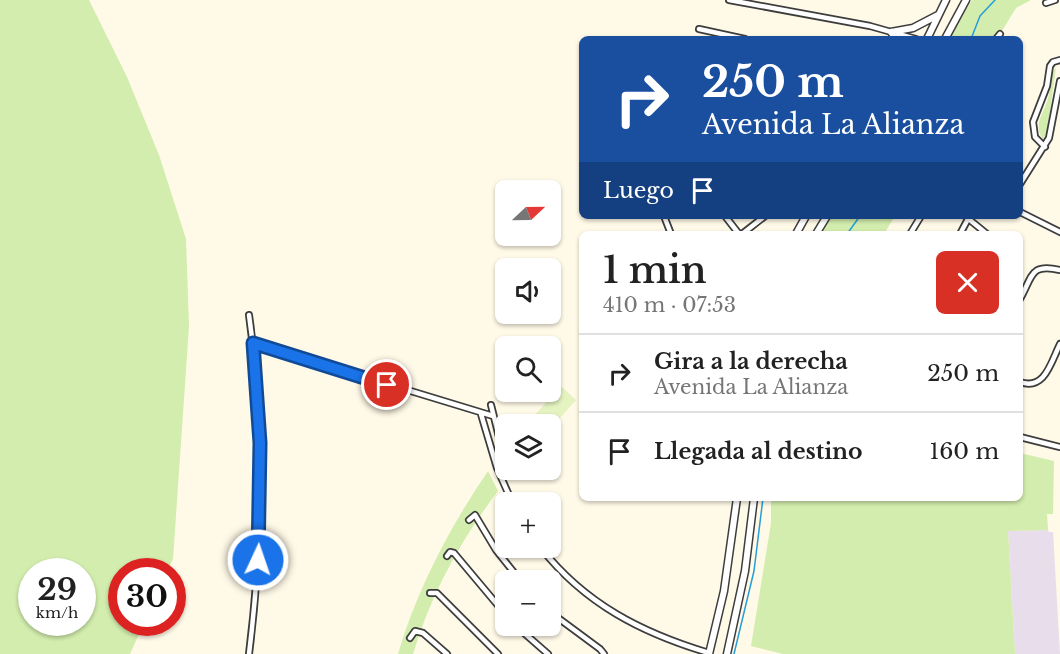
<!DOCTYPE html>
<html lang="es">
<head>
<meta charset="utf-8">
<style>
	:root { --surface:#fff; --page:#f6f6f6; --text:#222; --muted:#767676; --line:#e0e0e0 }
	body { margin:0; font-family:"Libre Baskerville",serif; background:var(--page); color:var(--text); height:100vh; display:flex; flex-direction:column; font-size:22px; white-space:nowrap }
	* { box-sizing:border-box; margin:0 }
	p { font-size:20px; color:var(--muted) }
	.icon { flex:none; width:33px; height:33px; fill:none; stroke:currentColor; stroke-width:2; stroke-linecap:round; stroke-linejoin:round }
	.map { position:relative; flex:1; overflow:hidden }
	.details { position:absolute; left:579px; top:231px; width:444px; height:270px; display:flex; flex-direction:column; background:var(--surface); border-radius:9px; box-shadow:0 2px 4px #0004 }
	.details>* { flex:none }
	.top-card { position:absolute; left:579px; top:36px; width:444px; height:183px; border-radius:9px; box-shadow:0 2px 4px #0004; background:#1a4fa0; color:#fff; overflow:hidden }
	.needle { width:39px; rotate:68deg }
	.buttons { position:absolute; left:495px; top:180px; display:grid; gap:12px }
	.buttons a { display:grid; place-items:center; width:66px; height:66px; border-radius:9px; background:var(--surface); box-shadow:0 2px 4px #0004; font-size:30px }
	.speed { position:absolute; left:18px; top:558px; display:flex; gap:12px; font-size:30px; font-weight:700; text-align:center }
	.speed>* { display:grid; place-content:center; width:78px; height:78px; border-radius:50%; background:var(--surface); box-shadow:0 2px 4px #0004; line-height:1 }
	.speed small { font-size:15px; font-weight:400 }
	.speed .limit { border:9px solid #d22; background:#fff; color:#111 }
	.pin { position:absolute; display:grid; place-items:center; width:51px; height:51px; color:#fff; margin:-26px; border:3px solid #fff; border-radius:50%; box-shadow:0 2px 6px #0007 }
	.me { position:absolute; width:66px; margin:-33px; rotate:3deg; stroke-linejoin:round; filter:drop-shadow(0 0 4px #0008) }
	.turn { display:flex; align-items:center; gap:21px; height:126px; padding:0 24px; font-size:27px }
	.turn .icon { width:78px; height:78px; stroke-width:2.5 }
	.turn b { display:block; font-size:42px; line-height:51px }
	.then { display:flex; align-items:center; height:57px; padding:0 24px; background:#0003; gap:12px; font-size:22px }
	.round { display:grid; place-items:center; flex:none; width:63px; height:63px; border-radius:9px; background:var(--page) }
	.headline { display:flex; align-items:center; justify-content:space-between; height:102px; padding:0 24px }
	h1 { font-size:36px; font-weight:600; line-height:45px }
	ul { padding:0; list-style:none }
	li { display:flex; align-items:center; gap:18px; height:78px; padding:0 24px; border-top:2px solid var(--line) }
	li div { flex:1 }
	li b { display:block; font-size:22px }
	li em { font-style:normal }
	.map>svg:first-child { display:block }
	.industrial { fill:#e8ddeb }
	.green { fill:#d2edad; fill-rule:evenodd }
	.pitch { fill:#e4f3c0 }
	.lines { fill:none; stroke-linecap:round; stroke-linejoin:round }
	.stream { stroke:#259ddb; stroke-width:1.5 }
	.minor-casing { stroke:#3d3d3d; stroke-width:8 }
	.tertiary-casing { stroke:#3d3d3d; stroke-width:9 }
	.minor { stroke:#fff; stroke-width:4.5 }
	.tertiary { stroke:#fff; stroke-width:6 }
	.route-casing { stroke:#114b97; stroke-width:15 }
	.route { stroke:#1a73e8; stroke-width:10 }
</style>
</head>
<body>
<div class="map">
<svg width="1060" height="654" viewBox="0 0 1060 654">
	<rect width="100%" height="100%" fill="#fff9e7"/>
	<path class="industrial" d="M1048,530L1049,532H1053L1060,654H1015L1008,531Z"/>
	<path class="green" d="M0,0H89L127,77L159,155L186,239L189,326L173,559L167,571L122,572V622L144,623L130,654H0ZM32,572H82V622H32Z
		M972,0H1031L1016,8L997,39H948Z
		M1056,67L1047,133L1043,139C1031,123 1047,110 1049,94C1050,84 1050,76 1056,67Z
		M831,216H895L884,234H820Z
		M1020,453L1054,461L1053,514H1047L1048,530L1008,531L1015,654H783L751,646L771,523V498H1020Z
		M488,471L498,491C460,541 431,594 413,654H398C417,589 450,527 488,471Z"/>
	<path class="pitch" d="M561,386L576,400L551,428L550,424H542L534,416Z"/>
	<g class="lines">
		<path class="stream" d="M971,39L980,16L995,0
			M847,234L860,216
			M734,654L754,571L763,498"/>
		<g class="minor-casing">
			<path id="minor" d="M729,0L870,26L916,39
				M1046,3L1055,0
				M699,29L745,39
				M996,39L1000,34
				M1045,147L1035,137L1033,122L1047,86L1050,66L1053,62L1060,60
				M1020,184L1049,138L1060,81
				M1020,212L1060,232
				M664,216L671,234
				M725,216L739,234
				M965,216L987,234
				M742,234L765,216
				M910,234L921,216
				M960,234L968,219
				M1020,299C1033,276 1030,263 1060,270
				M249,315C265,428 263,541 249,654
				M253,343L493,416
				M1020,382C1045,391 1051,362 1060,344
				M491,405L502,449
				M481,414L497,468L512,502
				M1020,437L1060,447
				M469,520L475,515L496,550L520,580
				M541,548C585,604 642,633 709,653
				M447,556L450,552L454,553L506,615
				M430,593H437L498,654
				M550,612L600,649L604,654
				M516,626L548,654
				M410,638L415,631L423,633L447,654"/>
		</g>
		<g class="tertiary-casing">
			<path id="tertiary" d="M891,32L913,28L938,15
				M891,32L896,39
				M927,39L946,0
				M945,39L966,0
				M796,234L806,216
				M816,234L827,216
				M709,654L724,591L737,498
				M727,654L745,571L754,498"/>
		</g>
		<use href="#minor" class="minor"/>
		<use href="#tertiary" class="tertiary"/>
	</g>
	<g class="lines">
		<g class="route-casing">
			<path id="route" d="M258,560L260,443L253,343L387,385"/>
		</g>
		<use href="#route" class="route"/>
	</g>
</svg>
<div class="buttons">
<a><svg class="needle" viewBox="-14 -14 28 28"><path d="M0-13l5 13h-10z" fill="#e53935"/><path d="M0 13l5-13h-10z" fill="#767676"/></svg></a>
<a><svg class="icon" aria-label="sound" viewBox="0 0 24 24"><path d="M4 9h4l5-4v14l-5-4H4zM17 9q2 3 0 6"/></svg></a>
<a><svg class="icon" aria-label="search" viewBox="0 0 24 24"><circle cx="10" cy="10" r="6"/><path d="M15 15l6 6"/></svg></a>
<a><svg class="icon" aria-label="layers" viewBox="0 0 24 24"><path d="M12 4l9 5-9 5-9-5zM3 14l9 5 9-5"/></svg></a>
<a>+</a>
<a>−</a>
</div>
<div class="speed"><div>29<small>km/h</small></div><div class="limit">30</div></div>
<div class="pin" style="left:387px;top:385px;background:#d93025"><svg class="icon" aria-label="arrive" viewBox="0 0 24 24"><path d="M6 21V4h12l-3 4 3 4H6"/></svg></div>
<svg class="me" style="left:258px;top:560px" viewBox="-20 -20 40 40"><circle r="17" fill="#1a73e8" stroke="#fff" stroke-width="3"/><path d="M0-11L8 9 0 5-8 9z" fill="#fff"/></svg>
<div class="top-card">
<div class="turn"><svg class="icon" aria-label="right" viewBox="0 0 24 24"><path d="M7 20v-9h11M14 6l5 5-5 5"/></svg><div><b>250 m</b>Avenida La Alianza</div></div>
<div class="then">Luego<svg class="icon" aria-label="arrive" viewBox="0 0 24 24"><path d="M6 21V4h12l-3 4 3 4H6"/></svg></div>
</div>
<section class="details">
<div class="headline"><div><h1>1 min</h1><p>410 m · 07:53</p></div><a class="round" style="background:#d93025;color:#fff"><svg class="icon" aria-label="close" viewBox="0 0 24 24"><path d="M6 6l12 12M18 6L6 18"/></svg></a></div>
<ul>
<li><svg class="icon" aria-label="right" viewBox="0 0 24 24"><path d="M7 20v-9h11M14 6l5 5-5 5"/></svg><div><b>Gira a la derecha</b><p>Avenida La Alianza</p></div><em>250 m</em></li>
<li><svg class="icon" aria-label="arrive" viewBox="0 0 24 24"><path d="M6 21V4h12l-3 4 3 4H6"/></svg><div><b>Llegada al destino</b></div><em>160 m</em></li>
</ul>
</section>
</div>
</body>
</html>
